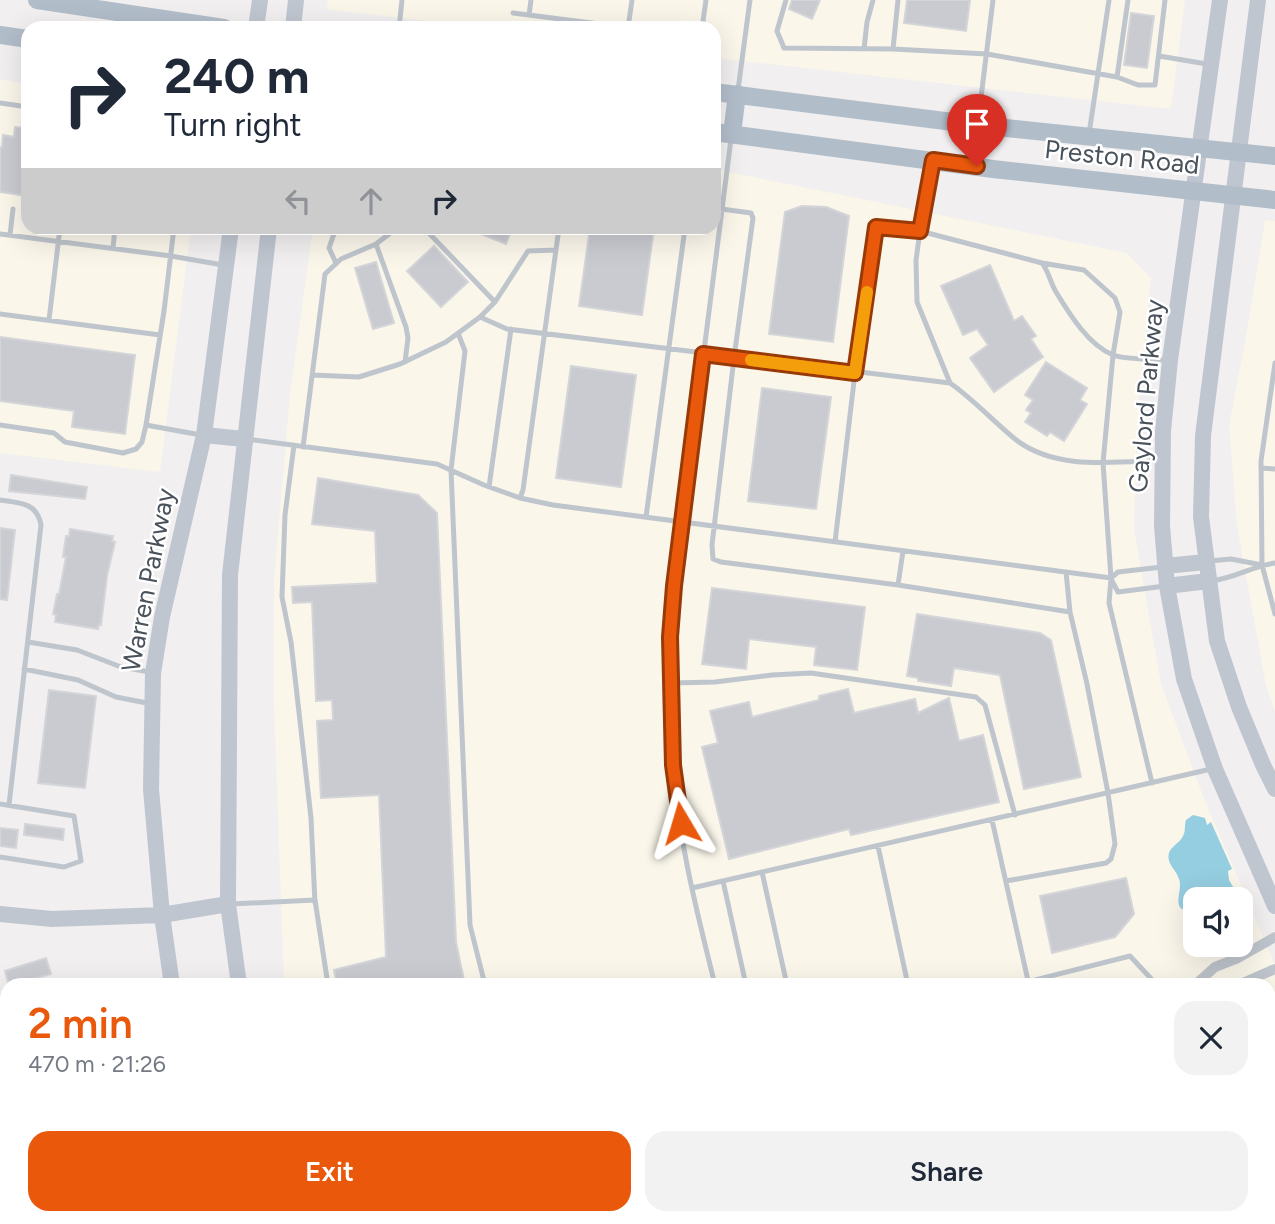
<!DOCTYPE html>
<html lang="en">
<head>
<meta charset="utf-8">
<style>
	:root { --surface:#fff; --page:#f2f2f3; --text:#1f2937; --muted:#747a83; --accent:#ea580c }
	body { margin:0; font-family:Figtree,sans-serif; background:var(--page); color:var(--text); height:100vh; display:flex; flex-direction:column; font-size:26px; white-space:nowrap }
	* { box-sizing:border-box; margin:0 }
	p { font-size:23px; color:var(--muted) }
	.icon { flex:none; width:38px; height:38px; fill:none; stroke:currentColor; stroke-width:2; stroke-linecap:round; stroke-linejoin:round }
	.map { position:relative; flex:1; overflow:hidden }
	.sheet { position:absolute; left:0px; top:978px; width:1276px; height:247px; display:flex; flex-direction:column; background:var(--surface); border-radius:21px 21px 0 0; box-shadow:0 7px 28px #0002 }
	.sheet>* { flex:none }
	.guide { position:absolute; left:21px; top:21px; width:700px; height:214px; border-radius:21px; box-shadow:0 7px 28px #0002; background:#fff; color:var(--text); overflow:hidden }
	.controls { position:absolute; left:1183px; top:887px; display:grid; gap:14px }
	.controls a { display:grid; place-items:center; width:70px; height:70px; border-radius:14px; background:var(--surface); box-shadow:0 7px 28px #0002; font-size:35px }
	.pin { position:absolute; display:grid; place-items:center; width:60px; height:60px; color:#fff; margin:-72px -30px; border-radius:50% 50% 50% 0; rotate:-45deg; box-shadow:0 0 7px #0007 }
	.pin .icon { rotate:45deg }
	.me { position:absolute; width:77px; margin:-38px; rotate:353deg; stroke-linejoin:round; filter:drop-shadow(0 0 5px #0008) }
	.turn { display:flex; align-items:center; gap:24px; height:147px; padding:0 28px; font-size:32px }
	.turn .icon { width:91px; height:91px; stroke-width:2.5 }
	.turn b { display:block; font-size:49px; line-height:60px }
	.lanes { display:flex; align-items:center; height:66px; padding:0 28px; background:#0003; justify-content:center; gap:35px; direction:ltr }
	.lanes .off { opacity:.35 }
	.round { display:grid; place-items:center; flex:none; width:74px; height:74px; border-radius:21px; background:var(--page) }
	.headline { display:flex; align-items:center; justify-content:space-between; height:119px; padding:0 28px }
	h1 { font-size:42px; font-weight:600; line-height:52px; color:var(--accent) }
	.cta { display:flex; gap:14px; margin-top:auto; padding:14px 28px }
	.cta a { flex:1; height:80px; border-radius:21px; background:var(--accent); color:#fff; font-size:28px; font-weight:600; line-height:80px; text-align:center }
	.cta a+a { background:var(--page); color:var(--text) }
	.map>svg:first-child { display:block }
	.commercial { fill:#faf6ea; fill-rule:evenodd }
	.water { fill:#95cee1 }
	.building { fill:#c9cbd1; stroke:#d4d5d9; stroke-width:2 }
	.lines { fill:none; stroke-linecap:round; stroke-linejoin:round }
	.lane { stroke:#bfc5cc; stroke-width:5 }
	.street { stroke:#bfc5cc; stroke-width:10 }
	.secondary { stroke:#bfc6d0; stroke-width:16 }
	.primary { stroke:#b2bdca; stroke-width:18 }
	.route-casing { stroke:#983908; stroke-width:18 }
	.route { stroke:#ea580c; stroke-width:12 }
	.slow { stroke:#f59e0b; stroke-width:12 }
	.labels { text-anchor:middle; dominant-baseline:central; stroke-width:5; stroke-linejoin:round; paint-order:stroke }
	.street-label { font-size:26px; fill:#49515a; stroke:#fff }
</style>
</head>
<body>
<div class="map">
<svg width="1275" height="1224" viewBox="0 0 1275 1224">
	<rect width="100%" height="100%" fill="#f1efef"/>
	<path class="commercial" d="M328,0H1185L1171,109L714,58V28H481L327,9Z
		M0,79L28,84V228H191L160,472L0,453Z
		M714,169L1127,253L1151,278L1139,393L1134,529L1161,684L1203,796L1275,965V1224H319L318,1218H1269V985H284L274,706V581L290,393L313,228H714ZM1195,900H1241V945H1195Z
		M1265,220L1275,221V711L1266,686L1237,526L1229,425L1247,331Z"/>
	<path class="water" d="M1193,815L1205,818L1207,825L1211,822L1232,869L1228,871L1229,880L1235,890L1229,897L1195,900V912C1167,912 1184,892 1179,879C1176,869 1166,864 1169,853C1171,846 1180,843 1183,836C1186,831 1184,826 1186,820Z
		M7,1108V1218H150L149,1224H0V1112Z"/>
	<path class="building" d="M792,0H820L812,19L789,9Z
		M907,0H970L966,31L904,23Z
		M1131,13L1154,16L1147,68L1124,65Z
		M15,127L28,128V196L0,192V147H2L3,135L14,137Z
		M802,206L826,207L849,216L833,342L769,334L785,212Z
		M466,228H512L506,244Z
		M590,228H654L642,315L579,306Z
		M434,246L468,282L441,307L407,271Z
		M376,262L394,323L373,329L355,268Z
		M990,265L1014,321L1022,316L1036,336L1031,339L1043,357L994,392L970,358L988,345L977,329L963,335L941,286Z
		M0,337L135,355L125,434L72,427L74,411L0,401Z
		M1046,362L1087,388L1080,400L1087,404L1064,441L1050,432L1047,436L1025,422L1031,413L1026,410L1033,400L1025,395Z
		M571,366L636,375L621,487L556,478Z
		M762,388L831,397L816,509L748,501Z
		M11,475L87,487L85,499L9,491Z
		M318,478L418,495L437,513L456,942L465,985H337L334,970L386,957L379,795L321,798L317,721L333,720L332,700L316,701L312,602L293,603L292,587L377,583L375,531L312,524Z
		M0,528L15,530L7,600L0,599Z
		M70,529L113,536L112,541L115,542L107,576L101,625L99,624L98,629L55,622L56,615L53,614L57,594H59L66,557H63L66,536H69Z
		M712,588L865,607L857,670L814,665L816,647L749,639L746,669L702,664Z
		M917,614L1040,633L1051,640L1081,777L1024,789L1000,675L954,668L951,686L918,681V678L907,676Z
		M848,689L854,713L915,699L918,713L949,698L959,741L983,735L999,802L851,835L849,829L729,859L702,747L718,743L710,711L749,702L752,717L819,700V696Z
		M49,690L96,696L85,788L38,783Z
		M25,824L64,829L63,840L24,835Z
		M0,828L18,830L16,848L0,846Z
		M1126,878L1134,914L1115,937L1052,953L1040,896Z
		M46,958L51,974L9,985L5,971Z"/>
	<g class="lines">
		<path class="lane" d="M786,0L777,31L784,48L893,49L987,54L1117,77L1138,85H1155L1165,0
			M513,13L631,28
			M529,15L531,0
			M399,28L402,0
			M628,28L632,0
			M702,28L706,0
			M864,49L867,22L873,0
			M893,49L898,0
			M1159,56L1207,64
			M1117,77L1128,0
			M738,90L750,0
			M0,103L28,107
			M978,122L993,0
			M1089,134L1109,0
			M932,164L920,231L1042,263C1049,272 1050,282 1056,292C1069,313 1088,345 1113,355C1126,360 1153,359 1167,360
			M714,208L751,213L753,218L734,358L712,545L713,559L721,562L898,585L1070,612L1087,684L1108,793L1115,844L1111,859L1106,863L1006,881
			M174,228L164,311L146,425L201,435
			M336,228L329,248L336,263
			M424,228L495,302
			M0,234L171,256L223,265
			M10,235L13,209
			M376,244L406,327L408,338L405,362
			M113,248L115,228
			M1042,263L1084,270L1115,298L1120,312L1113,355L1103,463L1111,578L1109,603L1152,783
			M0,314L160,335
			M480,317L495,302L528,251L556,250
			M49,320L60,228
			M458,333L465,351L451,470L470,925L485,985
			M1275,363L1261,461L1262,565L1275,614
			M312,375L359,377L400,364L446,342L480,317L507,329L950,383C973,399 993,421 1015,439C1055,471 1115,462 1162,460
			M0,425L54,433L65,442L123,453L136,449L142,442L146,425
			M247,439L437,464L484,485L520,498L553,505L1111,578L1118,572L1162,567
			M294,445L285,515L282,597L291,642L311,818L315,903
			M303,447L325,274L341,259L376,244L397,228
			M1261,468L1275,469
			M489,487L511,329
			M520,498L523,490L559,228
			M0,500C19,503 37,502 41,525L9,805
			M646,517L685,228
			M835,542L855,373L876,227L920,231L916,260L917,302L950,383
			M1210,561L1231,559L1262,565
			M1066,572L1070,612
			M1112,581L1118,592L1165,586
			M1211,581C1236,578 1252,566 1275,563
			M898,585L903,551
			M28,642L77,650L121,667L150,672
			M24,669L78,680L116,697L152,704
			M671,683L715,682L772,675L811,673L976,697L985,705L1015,815
			M0,804L74,816L81,861L64,867L0,857
			M992,820L1029,985
			M878,846L908,985
			M762,872L787,985
			M723,881L746,985
			M692,888L1211,769
			M231,904L315,900L328,985
			M715,985C697,912 678,839 673,764C669,704 670,645 674,586L731,139
			M1015,985L1130,956L1157,985
			M1269,1134L1275,1133
			M540,1218L541,1224
			M769,1218L771,1224
			M1080,1218L1082,1224
			M1241,1218L1242,1224"/>
		<path class="street" d="M1195,985L1215,967L1238,958L1275,937
			M1238,985L1275,969
			M345,1224L349,1218"/>
		<path class="secondary" d="M1220,0L1170,360L1163,431L1162,526L1167,586L1184,679L1215,769L1275,906
			M1258,0L1203,436L1201,517L1217,641L1239,707L1263,765L1275,789
			M256,28L260,0
			M293,28L296,0
			M204,435L244,439
			M1165,566L1206,562
			M1167,586L1208,581
			M0,914L52,919L162,915L228,904
			M172,985L162,915L151,789L153,673L162,617L204,435L231,228
			M239,985L228,904L230,575L269,228
			M216,1218L217,1224
			M277,1218L278,1224"/>
		<path class="primary" d="M37,0L224,28
			M0,35L28,39
			M714,92L977,125L1275,156
			M714,132L993,169L1275,200
			M732,134L737,94"/>
	</g>
	<g class="lines">
		<g class="route-casing">
			<path id="route" d="M681,823L673,765L670,637L674,586L703,354L855,373L876,227L920,231L933,160L977,166"/>
		</g>
		<use href="#route" class="route"/>
		<path class="slow" d="M751,360L855,373L867,292"/>
	</g>
	<g class="labels">
		<g class="street-label">
			<text transform="translate(1122 157) rotate(6)">Preston Road</text>
			<text transform="translate(1146 396) rotate(-85)">Gaylord Parkway</text>
			<text transform="translate(148 580) rotate(-79)">Warren Parkway</text>
		</g>
	</g>
</svg>
<div class="controls">
<a><svg class="icon" aria-label="sound" viewBox="0 0 24 24"><path d="M4 9h4l5-4v14l-5-4H4zM17 9q2 3 0 6"/></svg></a>
</div>
<div class="pin" style="left:977px;top:166px;background:#d93025"><svg class="icon" aria-label="arrive" viewBox="0 0 24 24"><path d="M6 21V4h12l-3 4 3 4H6"/></svg></div>
<svg class="me" style="left:681px;top:823px" viewBox="-20 -20 40 40"><path d="M0-17L14 15 0 8-14 15z" fill="#ea580c" stroke="#fff" stroke-width="4"/></svg>
<div class="guide">
<div class="turn"><svg class="icon" aria-label="right" viewBox="0 0 24 24"><path d="M7 20v-9h11M14 6l5 5-5 5"/></svg><div><b>240 m</b>Turn right</div></div>
<div class="lanes"><svg class="icon off" aria-label="left" viewBox="0 0 24 24"><path d="M17 20v-9H6M10 6l-5 5 5 5"/></svg><svg class="icon off" aria-label="ahead" viewBox="0 0 24 24"><path d="M12 20V5M6 11l6-6 6 6"/></svg><svg class="icon" aria-label="right" viewBox="0 0 24 24"><path d="M7 20v-9h11M14 6l5 5-5 5"/></svg></div>
</div>
<section class="sheet">
<div class="headline"><div><h1>2 min</h1><p>470 m · 21:26</p></div><a class="round"><svg class="icon" aria-label="close" viewBox="0 0 24 24"><path d="M6 6l12 12M18 6L6 18"/></svg></a></div>
<div class="cta"><a>Exit</a><a>Share</a></div>
</section>
</div>
</body>
</html>
